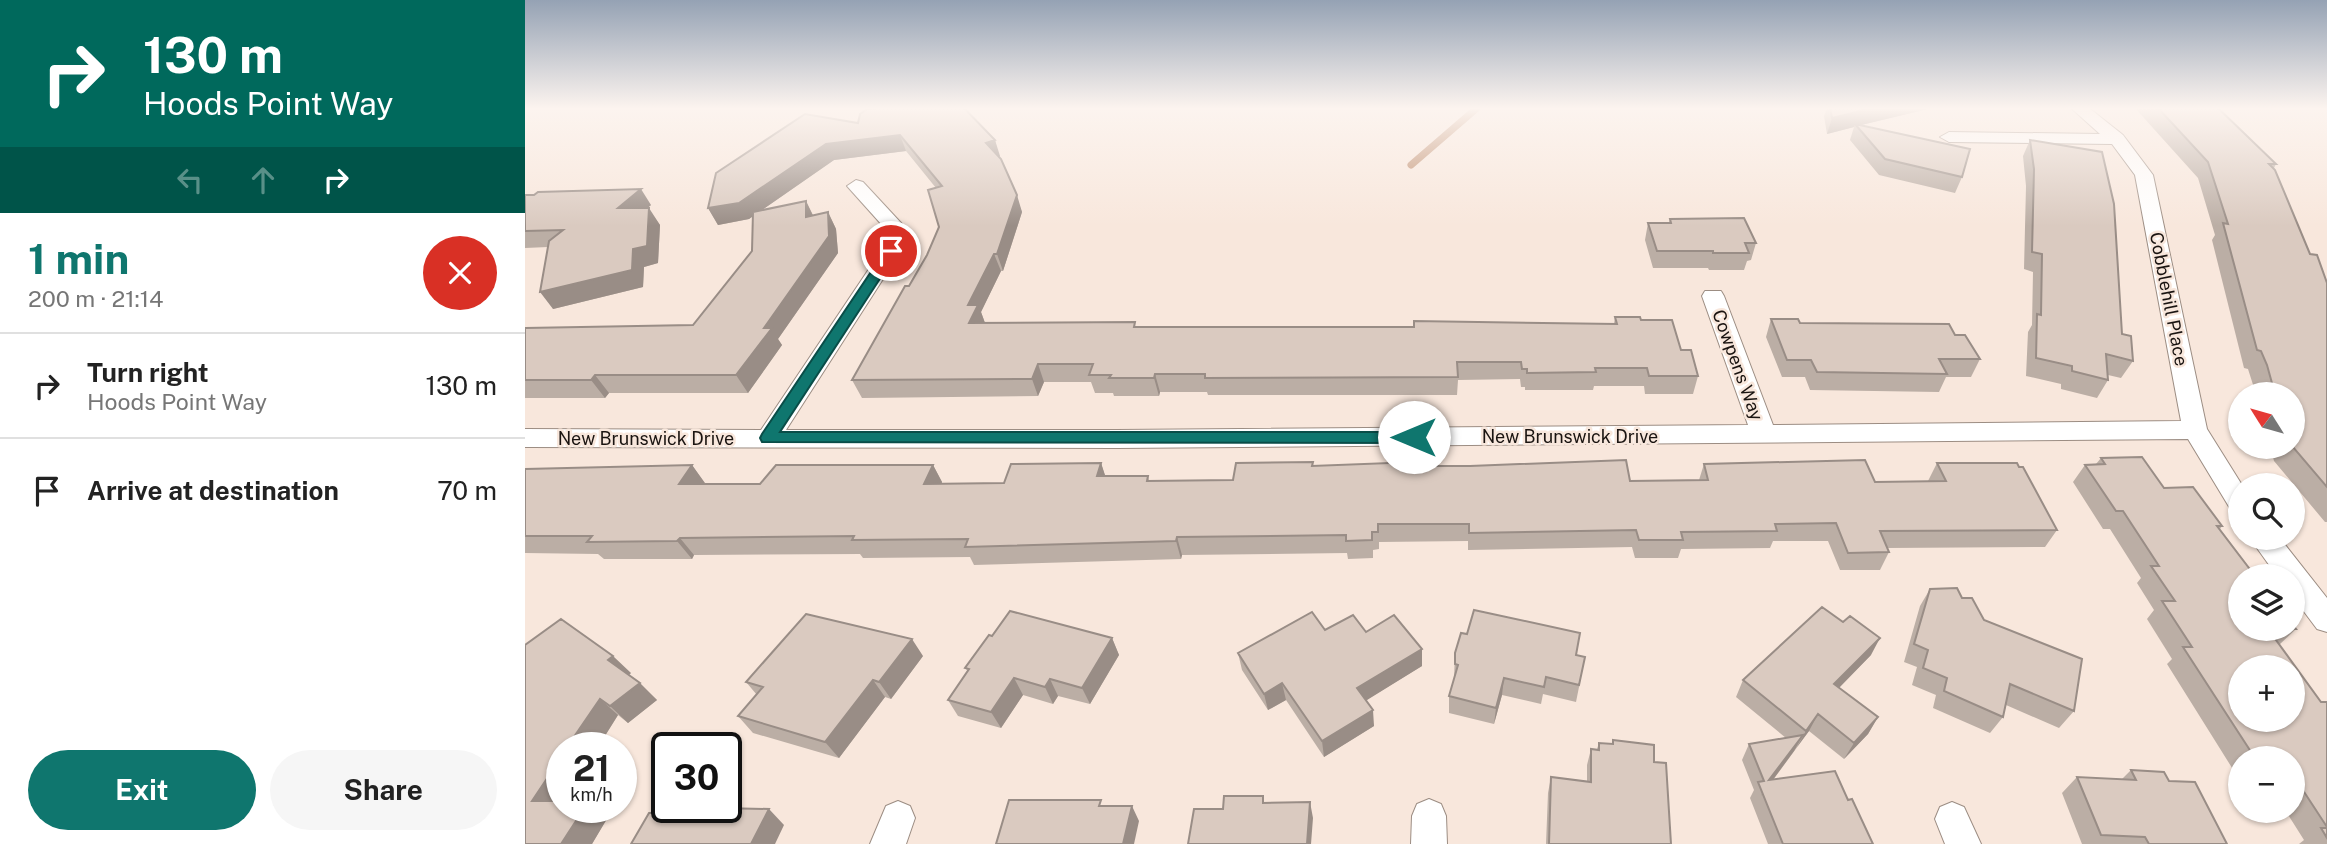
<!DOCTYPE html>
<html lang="en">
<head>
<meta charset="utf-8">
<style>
	:root { --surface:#fff; --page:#f6f6f6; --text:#222; --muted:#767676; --line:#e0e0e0; --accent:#0f766e }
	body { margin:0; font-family:"Public Sans",sans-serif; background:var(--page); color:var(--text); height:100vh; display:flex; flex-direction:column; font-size:26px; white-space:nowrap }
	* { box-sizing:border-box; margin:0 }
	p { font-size:23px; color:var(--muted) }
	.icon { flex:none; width:38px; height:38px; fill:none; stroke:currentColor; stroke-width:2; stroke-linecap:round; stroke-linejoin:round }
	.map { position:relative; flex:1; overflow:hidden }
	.details { display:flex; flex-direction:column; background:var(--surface); width:525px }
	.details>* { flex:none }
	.hud { background:#00695c; color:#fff; overflow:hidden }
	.needle { width:46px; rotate:307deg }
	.buttons { position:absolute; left:1703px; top:382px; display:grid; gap:14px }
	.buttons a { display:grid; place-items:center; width:77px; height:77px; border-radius:50%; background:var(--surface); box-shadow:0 2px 5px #0004; font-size:35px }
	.speed { position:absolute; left:21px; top:732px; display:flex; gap:14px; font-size:35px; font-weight:700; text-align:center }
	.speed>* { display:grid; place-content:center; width:91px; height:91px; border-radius:50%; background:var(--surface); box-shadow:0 2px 5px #0004; line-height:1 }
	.speed small { font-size:18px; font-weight:400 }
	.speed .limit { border:4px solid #111; border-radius:10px; background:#fff; color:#111 }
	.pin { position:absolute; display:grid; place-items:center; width:60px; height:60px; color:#fff; margin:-30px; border:4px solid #fff; border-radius:50%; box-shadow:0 2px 7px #0007 }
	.me { position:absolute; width:77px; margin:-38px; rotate:270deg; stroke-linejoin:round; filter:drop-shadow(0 0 5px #0008) }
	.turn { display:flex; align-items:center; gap:24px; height:147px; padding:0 28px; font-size:32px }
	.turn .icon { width:91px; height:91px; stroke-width:2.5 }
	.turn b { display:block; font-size:49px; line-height:60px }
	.lanes { display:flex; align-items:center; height:66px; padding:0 28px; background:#0003; justify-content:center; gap:35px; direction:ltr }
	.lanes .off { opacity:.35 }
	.round { display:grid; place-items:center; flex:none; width:74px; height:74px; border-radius:37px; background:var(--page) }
	.summary { display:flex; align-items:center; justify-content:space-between; height:119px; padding:0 28px }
	h1 { font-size:42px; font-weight:700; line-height:52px; color:var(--accent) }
	.button { display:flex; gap:14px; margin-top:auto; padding:14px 28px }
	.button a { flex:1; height:80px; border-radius:42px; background:var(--accent); color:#fff; font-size:28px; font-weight:700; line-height:80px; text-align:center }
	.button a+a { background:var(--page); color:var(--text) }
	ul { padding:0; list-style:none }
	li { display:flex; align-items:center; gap:21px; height:105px; padding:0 28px; border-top:2px solid var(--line) }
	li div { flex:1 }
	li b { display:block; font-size:26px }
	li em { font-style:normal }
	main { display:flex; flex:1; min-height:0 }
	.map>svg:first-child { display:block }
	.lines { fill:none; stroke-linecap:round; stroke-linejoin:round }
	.stream { stroke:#ba8766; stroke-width:7 }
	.street-casing { stroke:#9c8d83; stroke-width:2 }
	.street { fill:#fff; fill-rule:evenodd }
	.wall { fill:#bbaea5 }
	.shaded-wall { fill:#998d86 }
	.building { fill:#dacac0; stroke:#998d86; stroke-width:2; fill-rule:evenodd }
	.route { fill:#0f766e; stroke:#0a4d48; stroke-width:2 }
	.labels { text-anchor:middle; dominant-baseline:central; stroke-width:5; stroke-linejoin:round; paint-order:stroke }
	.street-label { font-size:18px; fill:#1a1411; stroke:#f8e7dc }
</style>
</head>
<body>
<main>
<section class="details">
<div class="hud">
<div class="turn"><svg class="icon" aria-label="right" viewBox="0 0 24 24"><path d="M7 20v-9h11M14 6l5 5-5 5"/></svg><div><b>130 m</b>Hoods Point Way</div></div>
<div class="lanes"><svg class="icon off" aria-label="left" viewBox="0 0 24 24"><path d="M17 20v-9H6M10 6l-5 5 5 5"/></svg><svg class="icon off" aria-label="ahead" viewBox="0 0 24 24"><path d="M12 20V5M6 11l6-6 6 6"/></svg><svg class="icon" aria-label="right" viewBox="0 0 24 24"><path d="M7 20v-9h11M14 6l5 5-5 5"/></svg></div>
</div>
<div class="summary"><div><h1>1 min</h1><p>200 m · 21:14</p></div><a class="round" style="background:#d93025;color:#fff"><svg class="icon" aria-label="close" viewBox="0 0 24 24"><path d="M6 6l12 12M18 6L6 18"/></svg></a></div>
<ul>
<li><svg class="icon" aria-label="right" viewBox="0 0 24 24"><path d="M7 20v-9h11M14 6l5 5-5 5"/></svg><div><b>Turn right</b><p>Hoods Point Way</p></div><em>130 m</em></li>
<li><svg class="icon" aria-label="arrive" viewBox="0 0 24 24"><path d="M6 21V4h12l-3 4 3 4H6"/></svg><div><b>Arrive at destination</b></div><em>70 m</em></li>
</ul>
<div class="button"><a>Exit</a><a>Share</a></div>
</section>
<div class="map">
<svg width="1802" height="844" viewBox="0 0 1802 844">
	<rect width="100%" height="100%" fill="#f8e7dc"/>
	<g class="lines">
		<path class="stream" d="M886,165L952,108"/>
		<g class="street-casing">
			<path id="street" d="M1546,108H1564L1598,135L1628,175L1682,429L1717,485H1715V513L1706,510L1663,439L592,448L0,447V429L236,430L356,251L357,225L322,186L331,180L338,182L377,224L376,251L261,430H592L1223,425L1177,296L1180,291H1196L1199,296L1248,425L1656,421L1610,175L1587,144L1424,142L1415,137L1424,132L1575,134Z
				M1724,537H1754L1802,598V632L1792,629L1768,597V576H1752Z
				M904,799L916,804L921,816L922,844H886L887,816L892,804Z
				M373,801L385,806L390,818L381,844H345L361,806Z
				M1427,802L1439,807L1456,844H1420L1410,819L1415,807Z"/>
		</g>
		<use href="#street" class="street"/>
	</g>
	<path class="wall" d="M1302,108H1407L1336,125L1437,177L1430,193L1354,175L1325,140L1329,127L1302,134L1299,116Z
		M1610,108H1693L1751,164L1749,168L1785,254L1802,283V522H1800L1749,461L1745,446H1768V394H1731L1723,369L1719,368L1687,240L1690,235L1673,178Z
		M333,123L470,140L474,157L497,212L478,271H476L456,312L460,323L612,327H889L1089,324L1090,317L1116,320L1156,350L1173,376L1168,394H1120L1119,386H1069L1068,390H1000V387H996L995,379L933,380L932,395H683L682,392H635L634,396H589L588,393H570L566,382H519L513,396L337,398L327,380L402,255L414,227L411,188L381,151L309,160L237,210L281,201L288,215L303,212L311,229L313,253L253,339L257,345L223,393H84L80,398H0V328L168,325L227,251L228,216L224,219L193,225L183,208Z
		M1505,140L1597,334L1608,361L1596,378L1583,375V380L1572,398L1536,389V384L1501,376L1503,332L1507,325L1508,272L1499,269L1501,186L1498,156Z
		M0,195L126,205L122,208L135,225L133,263L119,267L118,287L28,309L23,247L0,248Z
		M1145,219L1231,243L1226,260L1222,261L1219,270H1184L1183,268H1128L1120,240L1123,223H1144Z
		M1246,319L1275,323L1430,335L1455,359L1446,377H1421L1414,392L1285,390L1280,377H1257L1241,337Z
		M1576,458L1639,488L1697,526L1695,529L1771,629L1754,645L1796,702H1802V844H1774L1779,840L1760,810H1768V758H1715V779H1714L1642,664L1647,659L1622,619L1629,610L1612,583L1616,578L1585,529H1578L1548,482L1560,465L1571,464Z
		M576,463L580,476H623L624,481L708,480L788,466H891L1105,481L1174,480L1179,464L1350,482L1403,481L1412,463L1532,530L1520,547L1362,548L1364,552L1355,570H1315L1303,541H1248L1245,548L1156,549L1153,558H1110L1107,547L943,550V541L854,542V549L848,550V558L823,559L822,553L657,555L656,559L449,565L445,557L338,558L335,554L169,555L167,559H79L73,554L0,553V469L167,465L180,484H235L408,465L417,482V484L479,483Z
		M1405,589L1437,598L1549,711L1534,728L1481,705L1478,717L1465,733L1408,708L1411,695L1387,685L1392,667L1379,662L1395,606Z
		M800,630L841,632L897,666L841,700L849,726L799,757L761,700L743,710L717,670L713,653Z
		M467,636L587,638L594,655L565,704L533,696L528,704L498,695L476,728L433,716L423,700L443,671L440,668Z
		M0,645L106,673L104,675L132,700L103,723L93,715L73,747H37V807L83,817L67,844H0Z
		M930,653L1051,655L1060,657L1051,702L1018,694L1016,704L977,695L969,724L924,713V696L929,679Z
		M1346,655L1314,688L1353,717L1343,734L1319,759L1284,731L1248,780L1323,800L1348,844H1243L1225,798L1229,790L1217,760L1224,744L1261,738L1211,697L1218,680Z
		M398,656L366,699L360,697L314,758L228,733L213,716L232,695L221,682Z
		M1088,740L1129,762L1146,844H1021L1023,793L1026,777L1062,781V765L1066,749H1072L1074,743L1087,744Z
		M1606,770L1644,781L1702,844H1557L1537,793L1552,777L1597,779Z"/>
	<path class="shaded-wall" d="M1348,108H1407L1332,126L1330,124L1329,127L1302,134L1307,118Z
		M375,135L381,151L309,160L224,219L193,225L183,208L301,144Z
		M470,140L475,156L467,159L461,143Z
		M116,189L126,205L104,225L93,208Z
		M492,195L497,212L478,271L472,254Z
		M281,201L289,218L281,217Z
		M124,208L135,225L133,263L119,267L118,287L28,309L15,292L108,249Z
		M303,212L311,229L313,253L253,339L257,345L223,393L211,375Z
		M469,254L476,271L456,312L460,323H444L443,305Z
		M513,364L519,382L513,396L507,379Z
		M630,374L635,392L634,396L629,378Z
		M70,375L84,393L80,398L66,380Z
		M576,463L582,481L572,476Z
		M167,465L180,483L168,502L154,484Z
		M408,465L417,482L408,502L399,484Z
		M652,537L657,555L656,559L651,541Z
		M155,538L169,555L167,559L152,541Z
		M587,638L594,655L565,704L557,688Z
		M1355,638L1346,655L1301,701L1309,684Z
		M387,639L398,656L366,699L354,682Z
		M897,649V666L834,705L832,688Z
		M88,656L106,673L101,677L83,660Z
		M489,678L498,695L476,728L466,712Z
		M979,678L977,695L969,724L971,708Z
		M525,679L533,696L528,704L520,687Z
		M348,680L360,697L314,758L300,742Z
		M115,683L132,700L103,723L85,706Z
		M757,683L761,700L743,710L739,694Z
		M75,699L93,715L73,747H42Z
		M848,710L849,726L799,757L797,741Z
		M1293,714L1284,731L1272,747L1281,731Z
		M1353,717L1343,734L1319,759L1329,743Z
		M1278,735L1269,751L1236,796L1244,780Z
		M37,756V803L7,801Z
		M785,802L788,818L786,844H782Z
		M607,806L614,821L609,844H598Z
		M60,807H71L83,817L67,844H36Z
		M244,809L259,825L250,844H226Z"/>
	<path class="building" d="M354,108H439L470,140L461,143L476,159L492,195L472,254H469L443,305H453L444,323L610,322L609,327H889V321L1092,324L1090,317H1115L1116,320H1147L1156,350H1166L1173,376H1124L1122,368H1070L1071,372L1002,373V369H997L996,362H932L933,377L680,378V374H630L629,378H584L586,375H564L568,364H513L507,379L327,380L380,286H384L402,255L414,227L403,190L417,186L375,135L301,144L214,203L183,208L191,173L280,114L333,123L335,114L342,109Z
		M1305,108H1348L1307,118Z
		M1633,108H1693L1751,164H1744L1750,170L1785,254L1792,255L1802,283V487L1767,446L1768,394H1750L1742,365L1736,351L1732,350L1698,223L1703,224L1683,162Z
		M1330,124L1445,149L1437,177L1360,159Z
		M1505,140L1577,152L1589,204L1597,334L1606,336L1608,361L1581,354L1583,380L1547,371V366L1511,358L1512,314L1516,315L1517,254L1507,252L1509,169Z
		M116,189L93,208H124L122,246L108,249L107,270L15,292L24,241L38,230L0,231V195H9L13,192Z
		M281,201V217L303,212L304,236L239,328H247L211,375H70L66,380H0V328L168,325L227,251L228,212Z
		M1219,218L1231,243H1220L1224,253H1188V251H1132L1123,223H1146L1145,219Z
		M1246,319H1273L1275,323L1424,324L1430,335H1440L1455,359H1414L1422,374L1292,372L1286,360H1262Z
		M1617,457L1639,488L1668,487L1697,526H1692L1730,576H1715V628H1768V625L1771,629H1743L1796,702H1802V827L1768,775V758H1730L1658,647H1667L1637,601H1650L1626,566H1634L1598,511H1591L1560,465L1580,464L1576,458ZM1715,667H1768V719H1715Z
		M1101,460L1105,481L1183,480L1179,464L1340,460L1350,482L1421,481L1412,463H1492L1494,467H1498L1532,530L1355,531L1364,552L1323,553L1311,523L1250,524L1252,531L1156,532L1158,540H1114L1111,530L944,533V524H853V532H847V540L821,541V535L652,537L651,541L440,547L443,539L327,540L329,536L155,538L152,541L62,542L67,536H0V469L167,465L154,484H235L251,465H408L399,484L479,483L486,464L576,463L572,476H623L622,481L708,480L711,463L788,462L787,466L891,462V466H945Z
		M1432,588L1437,598H1447L1459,620L1557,659L1549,711L1485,684L1478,717L1419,691L1422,678L1398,668L1403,650L1389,644L1405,589Z
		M1297,607L1318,622L1325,616L1355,638L1309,684L1353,717L1329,743L1293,714L1281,731L1218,680Z
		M949,610L1055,633L1051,655L1060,657L1054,685L1021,677L1019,687L979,678L971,708L924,696L933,665L930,664V653L936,633L942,634Z
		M485,611L587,638L557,688L525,679L520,687L489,678L466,712L423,700L444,669L440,668L464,635L467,636Z
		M787,612L800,630L828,615L841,632L869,615L897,649L832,688L848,710L797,741L757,683L739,694L713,653Z
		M281,614L387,639L354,682L348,680L300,742L213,716L238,687L221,682Z
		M36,619L88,656L83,660L115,683L85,706L75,699L42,747H37V756L7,801H37V807H60L36,844H0V645Z
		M1278,735L1244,780L1310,771L1323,800L1327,799L1348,844H1258L1233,782L1239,781L1224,744Z
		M1088,740L1129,745V762L1141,763L1146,844H1024L1026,777L1066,782V749L1074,750V743L1088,744Z
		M1606,770L1639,772L1644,781L1670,782L1702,844H1624L1620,837L1576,835L1552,777L1611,780Z
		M699,796H738V803L785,802L782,844H663L669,809H698Z
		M484,800H576L574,806H607L598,844H471Z
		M154,807H196L195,808L244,809L226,844H106L124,813L151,812Z
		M1796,828H1802V838Z"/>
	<linearGradient id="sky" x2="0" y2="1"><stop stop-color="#95a2b4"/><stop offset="0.48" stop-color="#fcf4ef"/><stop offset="1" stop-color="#fcf4ef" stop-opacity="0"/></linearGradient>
	<rect width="1802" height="226" fill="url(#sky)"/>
	<path class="route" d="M366,247L373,251L255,432H889L897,437L889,443L237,442L235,438L237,434L362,248Z"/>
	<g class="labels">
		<g class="street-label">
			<text transform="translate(1644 299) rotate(79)">Cobblehill Place</text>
			<text transform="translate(1213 365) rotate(70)">Cowpens Way</text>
			<text x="1045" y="436">New Brunswick Drive</text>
			<text x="121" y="438">New Brunswick Drive</text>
		</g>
	</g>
</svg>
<div class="buttons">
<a><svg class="needle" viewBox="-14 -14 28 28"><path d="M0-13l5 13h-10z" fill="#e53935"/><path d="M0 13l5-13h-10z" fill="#767676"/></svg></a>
<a><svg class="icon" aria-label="search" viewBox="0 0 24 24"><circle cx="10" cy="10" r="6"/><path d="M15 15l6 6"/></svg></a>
<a><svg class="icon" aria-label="layers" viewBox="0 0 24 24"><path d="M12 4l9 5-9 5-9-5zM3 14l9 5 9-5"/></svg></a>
<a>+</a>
<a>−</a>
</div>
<div class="speed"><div>21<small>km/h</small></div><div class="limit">30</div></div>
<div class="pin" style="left:366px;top:251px;background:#d93025"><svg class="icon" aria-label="arrive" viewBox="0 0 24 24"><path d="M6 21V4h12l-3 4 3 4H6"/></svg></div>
<svg class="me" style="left:889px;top:437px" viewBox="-20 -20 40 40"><circle r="19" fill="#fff"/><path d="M0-13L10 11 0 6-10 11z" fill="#0f766e"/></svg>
</div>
</main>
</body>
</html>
